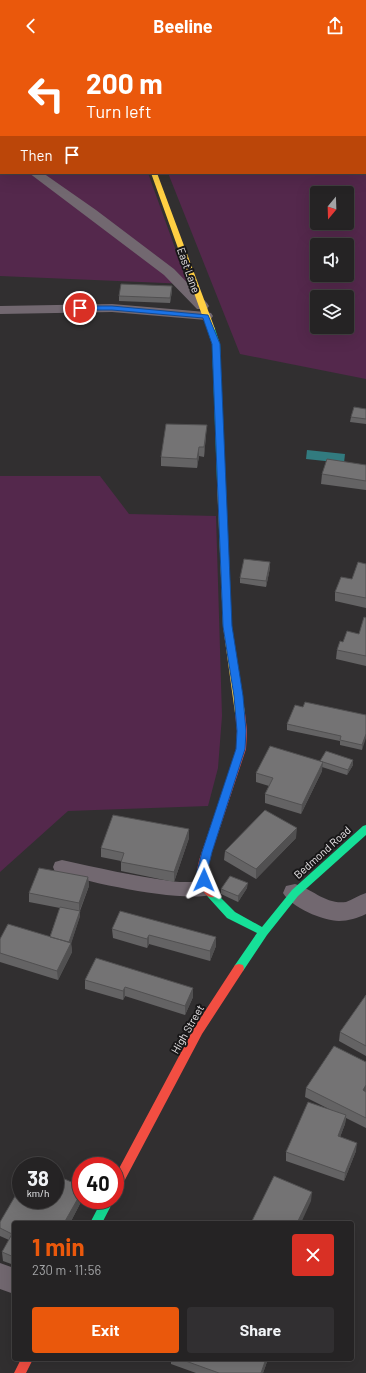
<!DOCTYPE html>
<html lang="en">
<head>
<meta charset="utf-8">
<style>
	:root { --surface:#252324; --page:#312f31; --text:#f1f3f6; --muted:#a3a4a6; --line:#424041; --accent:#ea580c }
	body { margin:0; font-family:Barlow,sans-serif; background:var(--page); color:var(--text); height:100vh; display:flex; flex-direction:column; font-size:15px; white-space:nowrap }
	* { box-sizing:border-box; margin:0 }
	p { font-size:13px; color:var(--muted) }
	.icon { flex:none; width:22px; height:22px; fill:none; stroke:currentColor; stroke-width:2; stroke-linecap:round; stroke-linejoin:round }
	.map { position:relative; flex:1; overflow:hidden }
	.details { position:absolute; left:12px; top:1169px; width:342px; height:140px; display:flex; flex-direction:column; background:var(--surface); border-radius:4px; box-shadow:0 4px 16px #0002,0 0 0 1px var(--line) }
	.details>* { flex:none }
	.banner { position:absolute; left:0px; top:0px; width:366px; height:122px; box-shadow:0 4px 16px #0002,0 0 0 1px var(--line); background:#ea580c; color:#fff; overflow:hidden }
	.needle { width:26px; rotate:199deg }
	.controls { position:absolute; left:310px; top:134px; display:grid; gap:8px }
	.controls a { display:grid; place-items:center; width:44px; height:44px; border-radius:4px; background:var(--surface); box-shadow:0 4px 16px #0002,0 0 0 1px var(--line); font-size:20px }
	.speed { position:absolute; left:12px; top:1105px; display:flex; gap:8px; font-size:20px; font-weight:700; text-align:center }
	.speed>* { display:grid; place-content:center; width:52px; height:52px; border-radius:50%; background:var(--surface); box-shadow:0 4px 16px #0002,0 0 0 1px var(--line); line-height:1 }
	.speed small { font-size:10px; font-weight:400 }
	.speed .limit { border:6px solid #d22; background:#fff; color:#111 }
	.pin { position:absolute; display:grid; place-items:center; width:34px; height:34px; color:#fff; margin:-17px; border:2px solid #fff; border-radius:50%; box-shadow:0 1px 4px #0007 }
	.me { position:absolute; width:44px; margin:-22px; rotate:1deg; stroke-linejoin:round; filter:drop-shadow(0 0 3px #0008) }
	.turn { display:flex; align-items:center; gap:14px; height:84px; padding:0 20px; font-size:18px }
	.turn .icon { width:52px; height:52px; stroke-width:2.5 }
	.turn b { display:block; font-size:28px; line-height:34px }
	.then { display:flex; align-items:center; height:38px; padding:0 20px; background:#0003; gap:8px; font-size:15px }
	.round { display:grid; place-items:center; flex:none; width:42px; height:42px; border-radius:4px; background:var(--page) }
	.summary { display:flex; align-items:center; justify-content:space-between; height:68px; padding:0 20px }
	h1 { font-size:24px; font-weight:700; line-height:30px; color:var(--accent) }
	.action { display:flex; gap:8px; margin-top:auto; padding:8px 20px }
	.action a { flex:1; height:46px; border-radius:4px; background:var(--accent); color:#fff; font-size:16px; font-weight:700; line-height:46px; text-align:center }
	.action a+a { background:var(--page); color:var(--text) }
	header { display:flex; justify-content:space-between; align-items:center; height:52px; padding:0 20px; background:var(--accent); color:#fff; font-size:18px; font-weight:700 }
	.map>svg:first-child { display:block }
	.green { fill:#54284c; fill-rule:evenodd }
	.water { fill:#327b7f }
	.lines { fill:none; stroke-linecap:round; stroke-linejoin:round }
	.lane { fill:#726870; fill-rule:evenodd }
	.street { fill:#726870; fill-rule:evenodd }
	.fast { fill:#16e098; fill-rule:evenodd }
	.slow { fill:#ffcf43; fill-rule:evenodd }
	.jam { fill:#f24e42; fill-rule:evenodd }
	.wall { fill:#646364 }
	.shaded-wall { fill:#515051 }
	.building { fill:#747374; stroke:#515051 }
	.route { fill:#1a73e8; stroke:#114b97 }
	.labels { text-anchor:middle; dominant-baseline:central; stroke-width:4; stroke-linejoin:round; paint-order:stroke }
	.street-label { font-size:11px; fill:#e8e5e7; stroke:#181718 }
</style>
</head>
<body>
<header><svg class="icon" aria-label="back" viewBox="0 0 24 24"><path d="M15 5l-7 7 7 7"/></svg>Beeline<svg class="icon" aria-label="share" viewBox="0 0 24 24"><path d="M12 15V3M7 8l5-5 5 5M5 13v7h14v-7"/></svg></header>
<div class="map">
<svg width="366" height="1321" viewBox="0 0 366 1321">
	<rect width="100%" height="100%" fill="#312f30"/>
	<path class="green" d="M0,0H103L1,1V121H148L188,232L0,224Z
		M123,0H366V327L240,302L168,121H365V1ZM317,141H347V171H317ZM317,193H347V223H317ZM317,245H347V275H317Z
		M0,424H100L129,462L216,464L222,664L218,716L208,754L68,759L0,820Z"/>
	<path class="water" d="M307,398L345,402L344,411L306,407Z"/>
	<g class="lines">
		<path class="lane" d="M0,95H1V103H0Z
			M29,121H43L96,158L174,217L207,251L209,254L207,257H197L164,223Z
			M112,252L206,260L211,261L213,264L211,267L206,268L112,260L0,262V254Z
			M62,808C98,816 134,824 171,829C185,832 200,827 214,832L216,837L214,842C183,852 88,830 55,820L53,815L55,810Z"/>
		<path class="street" d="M104,0H118L119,1H105Z
			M295,832C312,837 327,853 346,850C352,848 359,843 366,841V862C358,866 348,869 339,869C323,869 291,855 283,841L286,834Z
			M0,1211L14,1216V1242L0,1237Z"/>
		<path class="fast" d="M208,275H214L215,277L220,292L225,429L221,431L217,429L212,292L207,277Z
			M366,773V783L298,844L267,883L243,919L239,920L235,919L234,916L235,913L257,881L227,866L208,845L206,842L208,839H214L235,860L262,875L292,838L363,774Z
			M102,1148H114L102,1171H90Z"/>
		<path class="slow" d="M151,121H157L215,277L214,279H208L207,277Z
			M218,427H221L225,429L231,574L245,661L240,664L235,661L223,574L217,429Z"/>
		<path class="jam" d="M240,658L245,661L247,679L246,697L212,800L207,820L211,836L216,842L214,845C204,848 198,829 197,821C197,811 204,794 207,785C217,756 227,726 236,697L237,679L235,661Z
			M239,912L243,913L244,916L243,919L202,982L119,1139L115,1140V1124L194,976L235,913Z
			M21,1307H33L26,1321H14Z"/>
	</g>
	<path class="wall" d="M172,239L170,251L119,249V244Z
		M366,357V372L350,370L351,365Z
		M206,383L204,405L199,404L197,416L161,414V405Z
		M366,413V438L321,432L322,422Z
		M270,510V516L266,535L240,531V526Z
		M366,512V556L335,549V540L352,527Z
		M366,566V614L336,607L337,598L343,590L359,582Z
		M303,655L366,663L362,698L340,693V689L287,678V672Z
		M320,709L353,713L347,723L322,715V719L301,762L265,751V742L269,734L256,730V721Z
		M189,786L174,830L121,819V809L101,805V796Z
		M296,786L256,827L224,808L225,799Z
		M88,825L89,834L80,859V864L71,891L72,900L58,928L0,910V887L50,884L60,856L29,850V841Z
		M247,836L238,850L221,842V837Z
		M112,877L216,885V894L210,909L149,892L147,896L113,886Z
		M85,928L193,945L185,963L125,944L123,948L85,937Z
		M366,943V1004L339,989L340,980Z
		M366,1010V1076L346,1066L345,1072L340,1085L356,1099L344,1129L286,1109V1100L333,1059L305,1045L306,1036Z
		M81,1148H82L70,1171H14V1213L3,1209L2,1200L9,1188L0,1184V1170Z
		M171,1307H268L263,1321H196L171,1312Z"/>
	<path class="shaded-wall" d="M172,234V239L170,251V246Z
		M207,373L206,383L204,405V395Z
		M199,395V404L197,416V407Z
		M270,510V516L266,535V529Z
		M366,682V686L362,698V693Z
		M353,708V713L347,723L348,718Z
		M323,710L322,719L301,762L302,753Z
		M297,776L296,786L256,827V817Z
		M189,777V786L174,830V820Z
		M88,825L89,834L79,860V851Z
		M248,831L247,836L238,850V844Z
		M80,859V864L71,892V891L72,900L58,928L57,919L69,891Z
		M149,883V892L147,896V887Z
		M216,885V894L210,909V899Z
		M125,935V944L123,948V939Z
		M193,936V945L185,963V954Z
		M366,1033V1040L363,1038Z
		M346,1063L345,1072L337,1093L338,1084Z
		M357,1091L356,1099L344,1129L345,1121Z
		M312,1140L311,1149L301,1171H297Z
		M81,1141V1148H82L70,1171H64Z
		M266,1307H268L263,1321H261Z"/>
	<path class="building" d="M121,232L172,234L170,246L119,244Z
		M354,355L366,357V367L351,365Z
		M166,372L207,373L204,395H199L197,407L161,405Z
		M327,407L366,413V429L322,422Z
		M244,507L270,510L266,529L240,526Z
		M358,510L366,512V546L335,540L341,525L352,527Z
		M364,565L366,566V604L337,598L340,589L343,590L347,579L359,582Z
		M305,650L366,663V682L362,693L340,688L341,684L287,672L295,653L303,655Z
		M270,694L323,710L302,753L265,742L273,726L256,721Z
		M326,699L353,708L348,718L320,709Z
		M265,758L297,776L256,817L225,799Z
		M113,763L189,777L174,820L121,810L124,801L101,796Z
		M39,816L88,825L79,851L29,841Z
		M230,824L248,831L238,844L221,837Z
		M60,855L80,859L69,890L50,885Z
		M120,859L216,885L210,899L149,883L147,887L112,877Z
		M8,872L71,891L57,919L0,901V887Z
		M96,906L193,936L185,954L125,935L123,939L85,928Z
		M366,943V994L340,980Z
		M334,994L366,1010V1033L363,1038L366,1040V1066L306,1036Z
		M308,1050L346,1063L338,1084L357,1091L345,1121L286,1100Z
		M55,1123L81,1134V1141L64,1171H14V1205L2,1200L12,1182L0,1176V1170L21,1134V1148H55Z
		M274,1124L312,1140L297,1171H251Z
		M180,1307H266L261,1321H219Z"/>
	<path class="route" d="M80,254H112L208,263L220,292L232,574L243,644L246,679L245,697L212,800L207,820L209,828L208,831H201L197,820L202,800L236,697L237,679L234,644L223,574L212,292L203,266L112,258H77L76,256Z"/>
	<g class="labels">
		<g class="street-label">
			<text transform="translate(189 218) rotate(70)">East Lane</text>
			<text transform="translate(322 800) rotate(-42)">Bedmond Road</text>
			<text transform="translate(187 977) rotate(-60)">High Street</text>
		</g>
	</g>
</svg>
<div class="controls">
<a><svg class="needle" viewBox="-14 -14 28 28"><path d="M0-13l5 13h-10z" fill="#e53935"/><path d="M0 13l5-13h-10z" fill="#a3a4a6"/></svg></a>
<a><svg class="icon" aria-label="sound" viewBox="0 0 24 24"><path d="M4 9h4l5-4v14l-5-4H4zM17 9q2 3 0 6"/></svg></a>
<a><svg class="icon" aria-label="layers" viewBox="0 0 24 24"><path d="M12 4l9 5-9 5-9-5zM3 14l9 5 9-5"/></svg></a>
</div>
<div class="speed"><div>38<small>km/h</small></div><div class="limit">40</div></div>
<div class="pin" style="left:80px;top:256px;background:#d93025"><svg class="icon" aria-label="arrive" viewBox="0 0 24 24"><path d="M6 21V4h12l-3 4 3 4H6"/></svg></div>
<svg class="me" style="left:204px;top:828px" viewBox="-20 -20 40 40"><path d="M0-17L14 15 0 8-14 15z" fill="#1a73e8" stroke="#fff" stroke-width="4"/></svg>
<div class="banner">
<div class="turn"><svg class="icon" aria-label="left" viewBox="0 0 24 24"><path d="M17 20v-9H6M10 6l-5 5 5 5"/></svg><div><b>200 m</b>Turn left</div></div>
<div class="then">Then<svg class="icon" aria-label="arrive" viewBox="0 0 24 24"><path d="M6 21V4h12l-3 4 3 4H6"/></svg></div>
</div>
<section class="details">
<div class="summary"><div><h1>1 min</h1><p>230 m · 11:56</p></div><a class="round" style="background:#d93025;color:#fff"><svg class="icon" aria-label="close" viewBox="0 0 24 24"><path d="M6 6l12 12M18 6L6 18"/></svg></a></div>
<div class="action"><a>Exit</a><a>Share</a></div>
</section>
</div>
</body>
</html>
